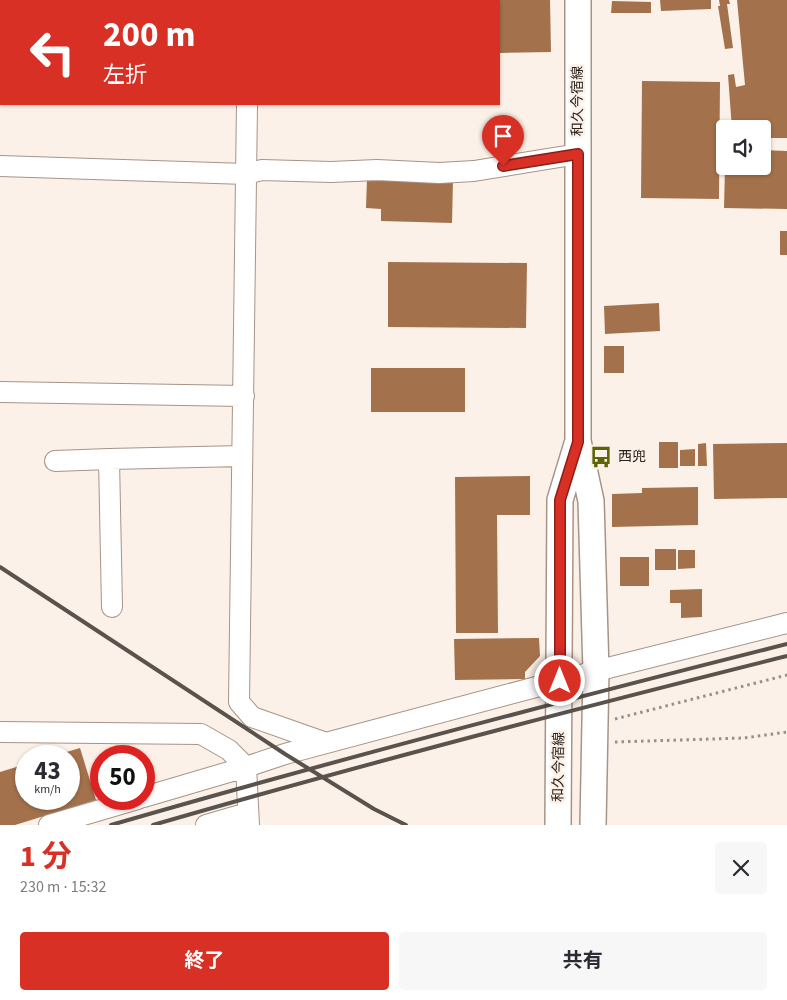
<!DOCTYPE html>
<html lang="ja">
<head>
<meta charset="utf-8">
<style>
	:root { --surface:#fff; --page:#f7f7f7; --text:#2b2b33; --muted:#7c7c81; --accent:#d93025 }
	body { margin:0; font-family:"Source Sans 3","Noto Sans JP",sans-serif; background:var(--page); color:var(--text); height:100vh; display:flex; flex-direction:column; font-size:19px; white-space:nowrap }
	* { box-sizing:border-box; margin:0 }
	p { font-size:16px; color:var(--muted) }
	.icon { flex:none; width:28px; height:28px; fill:none; stroke:currentColor; stroke-width:2; stroke-linecap:round; stroke-linejoin:round }
	.map { position:relative; height:825px; overflow:hidden }
	.side { display:flex; flex-direction:column; background:var(--surface); flex:1 }
	.side>* { flex:none }
	.guide { position:absolute; left:0px; top:0px; width:500px; height:105px; box-shadow:0 1px 4px #0004; background:#d93025; color:#fff; overflow:hidden }
	.tools { position:absolute; left:716px; top:120px; display:grid; gap:10px }
	.tools a { display:grid; place-items:center; width:55px; height:55px; border-radius:5px; background:var(--surface); box-shadow:0 1px 4px #0004; font-size:25px }
	.speed { position:absolute; left:15px; top:745px; display:flex; gap:10px; font-size:25px; font-weight:700; text-align:center }
	.speed>* { display:grid; place-content:center; width:65px; height:65px; border-radius:50%; background:var(--surface); box-shadow:0 1px 4px #0004; line-height:1 }
	.speed small { font-size:12px; font-weight:400 }
	.speed .limit { border:8px solid #d22; background:#fff; color:#111 }
	.pin { position:absolute; display:grid; place-items:center; width:42px; height:42px; color:#fff; margin:-51px -21px; border-radius:50% 50% 50% 0; rotate:-45deg; box-shadow:0 0 5px #0007 }
	.pin .icon { rotate:45deg }
	.me { position:absolute; width:55px; margin:-28px; rotate:0deg; stroke-linejoin:round; filter:drop-shadow(0 0 4px #0008) }
	.turn { display:flex; align-items:center; gap:18px; height:105px; padding:0 20px; font-size:22px }
	.turn .icon { width:65px; height:65px; stroke-width:2.5 }
	.turn b { display:block; font-size:35px; line-height:42px }
	.round { display:grid; place-items:center; flex:none; width:52px; height:52px; border-radius:5px; background:var(--page) }
	.summary { display:flex; align-items:center; justify-content:space-between; height:85px; padding:0 20px }
	h1 { font-size:30px; font-weight:700; line-height:38px; color:var(--accent) }
	.cta { display:flex; gap:10px; margin-top:auto; padding:10px 20px }
	.cta a { flex:1; height:58px; border-radius:5px; background:var(--accent); color:#fff; font-size:20px; font-weight:700; line-height:58px; text-align:center }
	.cta a+a { background:var(--page); color:var(--text) }
	.map>svg:first-child { display:block }
	.building { fill:#a3724c }
	.lines { fill:none; stroke-linecap:round; stroke-linejoin:round }
	.minor-casing { stroke:#a69487; stroke-width:22 }
	.major-casing { stroke:#a69487; stroke-width:28 }
	.path { stroke:#988f88; stroke-width:3; stroke-dasharray:2.5 4; stroke-linecap:butt }
	.minor { stroke:#fff; stroke-width:20 }
	.major { stroke:#fff; stroke-width:25 }
	.rail { stroke:#5a524c; stroke-width:4 }
	.route-casing { stroke:#8d1f18; stroke-width:12 }
	.route { stroke:#d93025; stroke-width:9 }
	.labels { text-anchor:middle; dominant-baseline:central; stroke-width:5; stroke-linejoin:round; paint-order:stroke }
	.street-label { font-size:14px; fill:#28211c; stroke:#fcf1e8 }
	.poi-label { font-size:14px; fill:#28211c; stroke:#fcf1e8; text-anchor:start }
</style>
</head>
<body>
<div class="map">
<svg width="787" height="825" viewBox="0 0 787 825">
	<rect width="100%" height="100%" fill="#fcf1e8"/>
	<path class="building" d="M499,0H550L551,52L499,53Z
		M660,0H711V9L661,11Z
		M719,0H729L730,4H727L733,48L725,49L718,6H720Z
		M737,0H787V138H762V129H732L728,75L734,74L736,87L745,85Z
		M612,1L651,2V13H611Z
		M642,81L720,82L719,199L641,198Z
		M762,150L787,151V209L724,208L725,166H762Z
		M367,178L453,180L452,223L381,221V209L366,208Z
		M780,231H787V255H780Z
		M388,262L527,263L526,328L388,327Z
		M659,303L660,331L605,334L604,306Z
		M604,346H624V373H604Z
		M371,368H465V412H371Z
		M659,442H678V468H659Z
		M706,443L707,466H698V444Z
		M787,443V498L714,499L713,444Z
		M695,449V466H680V450Z
		M530,476V515H497L498,633H456L455,477Z
		M698,487V525L612,527V494L642,493V488Z
		M655,549H676V570H655Z
		M678,550H695V568L678,569Z
		M620,557H649V586H620Z
		M702,589V617L681,618V603H670V590Z
		M539,638L540,656L525,672V679L455,680L454,639Z
		M80,748L96,800L15,825H0V772L26,764V799H69V756H53Z"/>
	<g class="lines">
		<g class="minor-casing">
			<path id="minor" d="M248,1V0
				M247,104L239,702L252,717L326,743
				M0,166L246,174L262,170L331,172L377,170L439,173L474,171L578,154
				M0,392L244,396
				M109,459L112,607
				M55,461L109,459L242,456
				M0,732L201,734L229,750L246,767L249,825
				M144,797L246,767L285,754L596,671L787,623
				M49,825L138,799
				M206,825L247,813"/>
		</g>
		<g class="major-casing">
			<path id="major" d="M578,0V441L591,501L596,671L593,825
				M558,825L560,500L577,444"/>
		</g>
		<path class="path" d="M615,719L787,675
			M615,742L744,738L787,732"/>
		<use href="#minor" class="minor"/>
		<use href="#major" class="major"/>
		<path class="rail" d="M0,567L285,754L374,809L406,825
			M111,825C335,760 561,701 787,644
			M153,825C363,764 575,709 787,656"/>
	</g>
	<g class="lines">
		<g class="route-casing">
			<path id="route" d="M503,166L578,154V442L560,500V681"/>
		</g>
		<use href="#route" class="route"/>
	</g>
	<defs>
		<g id="bus-bare" transform="scale(1.725)"><path d="M-5-6H5V4H4V6H2V4H-2V6H-4V4H-5ZM-3.5-4V0h7V-4ZM-3.5 1.2v1.5H-2V1.2ZM2 1.2v1.5H3.5V1.2Z" fill="#5c6505" stroke="#fcf1e8" stroke-width="2.5" paint-order="stroke"/></g>
	</defs>
	<g fill-rule="evenodd">
		<use href="#bus-bare" x="601" y="457"/>
	</g>
	<g class="labels">
		<g class="street-label">
			<text transform="translate(578 101) rotate(-90)">和久今宿線</text>
			<text transform="translate(559 767) rotate(-89)">和久今宿線</text>
		</g>
		<g class="poi-label">
			<text x="618" y="457">西兜</text>
		</g>
	</g>
</svg>
<div class="tools">
<a><svg class="icon" aria-label="sound" viewBox="0 0 24 24"><path d="M4 9h4l5-4v14l-5-4H4zM17 9q2 3 0 6"/></svg></a>
</div>
<div class="speed"><div>43<small>km/h</small></div><div class="limit">50</div></div>
<div class="pin" style="left:503px;top:166px;background:#d93025"><svg class="icon" aria-label="arrive" viewBox="0 0 24 24"><path d="M6 21V4h12l-3 4 3 4H6"/></svg></div>
<svg class="me" style="left:560px;top:681px" viewBox="-20 -20 40 40"><circle r="17" fill="#d93025" stroke="#fff" stroke-width="3"/><path d="M0-11L8 9 0 5-8 9z" fill="#fff"/></svg>
<div class="guide">
<div class="turn"><svg class="icon" aria-label="left" viewBox="0 0 24 24"><path d="M17 20v-9H6M10 6l-5 5 5 5"/></svg><div><b>200 m</b>左折</div></div>
</div>
</div>
<section class="side">
<div class="summary"><div><h1>1 分</h1><p>230 m · 15:32</p></div><a class="round"><svg class="icon" aria-label="close" viewBox="0 0 24 24"><path d="M6 6l12 12M18 6L6 18"/></svg></a></div>
<div class="cta"><a>終了</a><a>共有</a></div>
</section>
</body>
</html>
